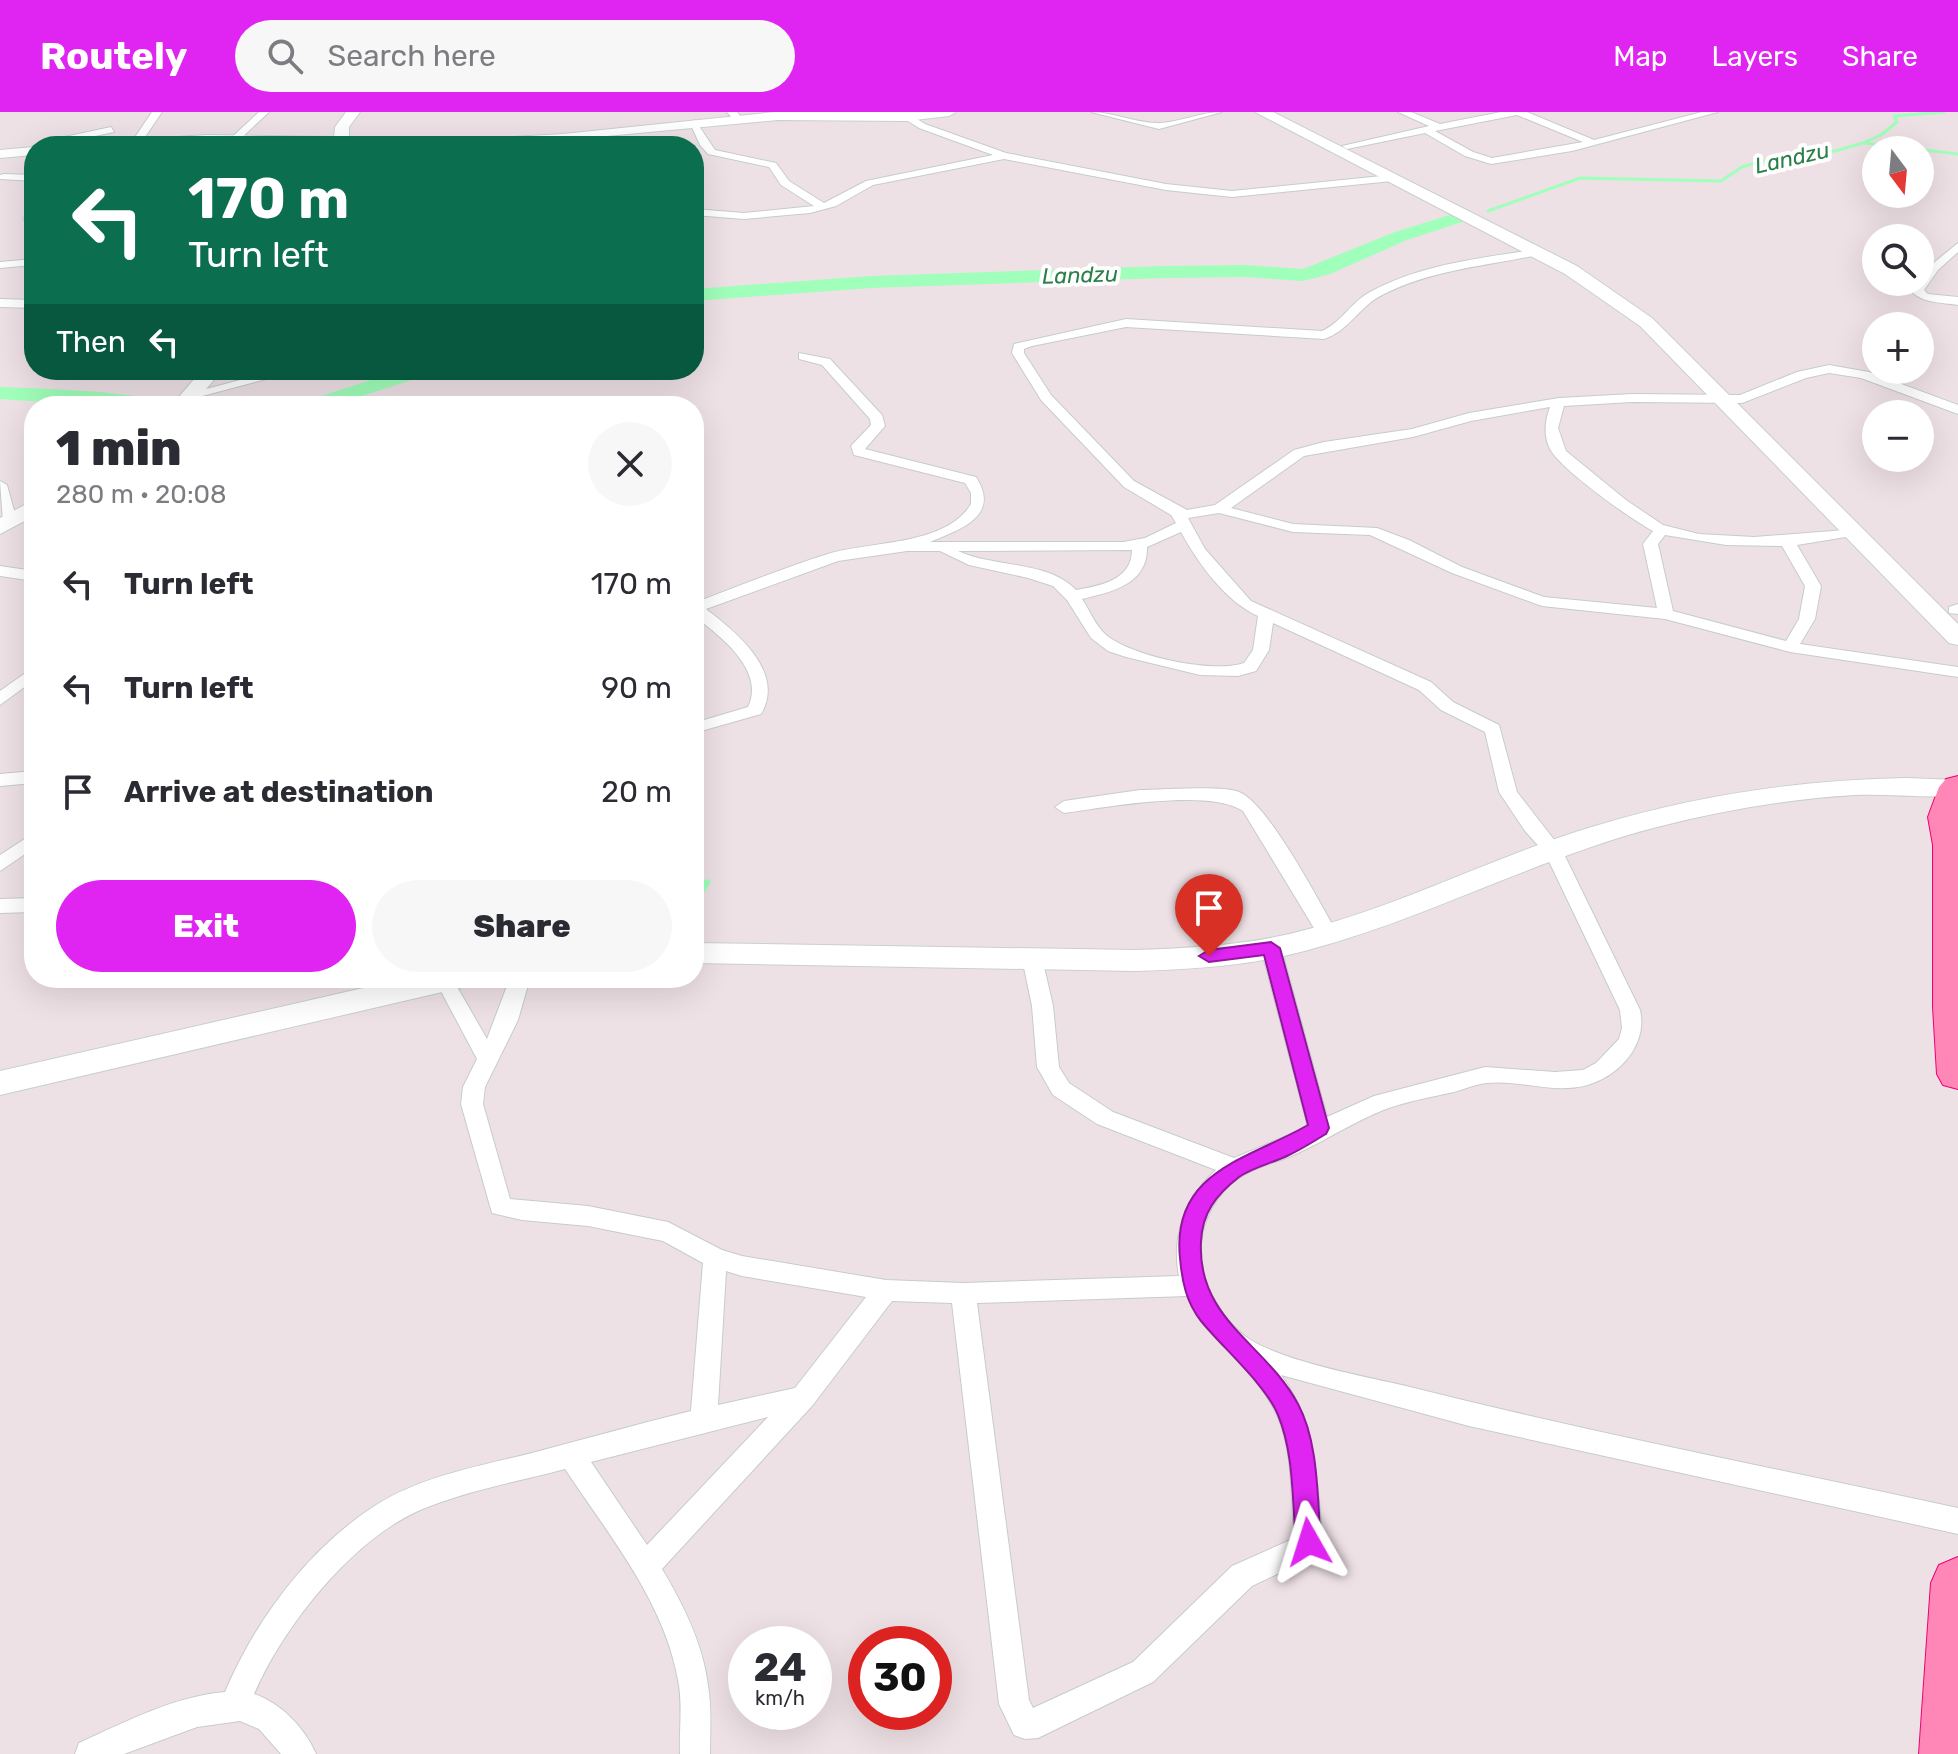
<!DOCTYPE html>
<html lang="en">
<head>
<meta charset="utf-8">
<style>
	:root { --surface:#fff; --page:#f7f7f7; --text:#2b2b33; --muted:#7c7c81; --accent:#e024f1 }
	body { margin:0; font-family:Rubik,sans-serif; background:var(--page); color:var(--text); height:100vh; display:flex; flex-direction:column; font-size:30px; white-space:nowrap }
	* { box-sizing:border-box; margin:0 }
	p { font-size:26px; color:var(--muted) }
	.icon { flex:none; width:44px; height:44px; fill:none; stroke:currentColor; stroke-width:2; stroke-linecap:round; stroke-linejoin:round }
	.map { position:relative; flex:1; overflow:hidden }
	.side { position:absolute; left:24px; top:284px; width:680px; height:592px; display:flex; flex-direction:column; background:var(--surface); border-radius:32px; box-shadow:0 8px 32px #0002 }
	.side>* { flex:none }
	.hud { position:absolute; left:24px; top:24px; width:680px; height:244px; border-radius:32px; box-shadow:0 8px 32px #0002; background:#0b6e4f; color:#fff; overflow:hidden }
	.needle { width:52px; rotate:164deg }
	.controls { position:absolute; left:1862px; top:24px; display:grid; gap:16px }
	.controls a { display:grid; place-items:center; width:72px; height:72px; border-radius:50%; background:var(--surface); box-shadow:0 8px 32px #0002; font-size:40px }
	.speed { position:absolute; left:728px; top:1514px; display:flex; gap:16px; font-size:40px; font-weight:700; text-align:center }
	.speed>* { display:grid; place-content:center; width:104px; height:104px; border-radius:50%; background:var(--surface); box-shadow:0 8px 32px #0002; line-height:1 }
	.speed small { font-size:20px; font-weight:400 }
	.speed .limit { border:12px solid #d22; background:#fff; color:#111 }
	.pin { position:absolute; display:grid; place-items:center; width:68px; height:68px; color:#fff; margin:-82px -34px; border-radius:50% 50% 50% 0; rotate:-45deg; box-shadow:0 0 8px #0007 }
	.pin .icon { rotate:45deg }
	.me { position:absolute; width:88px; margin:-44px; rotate:354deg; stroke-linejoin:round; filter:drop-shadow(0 0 6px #0008) }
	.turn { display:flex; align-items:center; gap:28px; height:168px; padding:0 32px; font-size:36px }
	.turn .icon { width:104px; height:104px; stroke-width:2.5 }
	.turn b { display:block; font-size:56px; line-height:68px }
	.then { display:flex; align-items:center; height:76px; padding:0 32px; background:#0003; gap:16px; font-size:30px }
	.round { display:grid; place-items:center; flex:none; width:84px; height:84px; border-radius:42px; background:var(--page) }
	.summary { display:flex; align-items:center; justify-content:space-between; height:136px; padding:0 32px }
	h1 { font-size:48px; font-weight:800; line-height:60px }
	.cta { display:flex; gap:16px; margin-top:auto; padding:16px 32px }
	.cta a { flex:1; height:92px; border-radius:48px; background:var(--accent); color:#fff; font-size:32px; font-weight:800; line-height:92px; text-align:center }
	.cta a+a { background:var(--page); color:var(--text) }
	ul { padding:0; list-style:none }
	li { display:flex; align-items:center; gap:24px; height:104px; padding:0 32px }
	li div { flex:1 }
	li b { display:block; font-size:30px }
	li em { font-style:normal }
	header { display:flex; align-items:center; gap:48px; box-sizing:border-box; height:112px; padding:0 40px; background:var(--accent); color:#fff }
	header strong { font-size:38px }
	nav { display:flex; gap:44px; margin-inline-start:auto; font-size:28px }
	.search { width:560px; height:72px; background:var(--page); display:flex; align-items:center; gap:20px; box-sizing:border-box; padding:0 28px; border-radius:44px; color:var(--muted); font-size:30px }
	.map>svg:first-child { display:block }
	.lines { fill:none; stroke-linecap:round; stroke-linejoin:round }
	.stream-far1 { stroke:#a0ffba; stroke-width:3 }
	.stream { stroke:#a0ffba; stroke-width:5 }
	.river { fill:#a0ffba; fill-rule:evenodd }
	.street-casing { stroke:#c5cdc9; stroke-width:2 }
	.secondary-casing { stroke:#c7d1cc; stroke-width:2 }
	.highway-casing { stroke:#ef0070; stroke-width:2 }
	.street { fill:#fff; fill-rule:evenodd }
	.secondary { fill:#fff; fill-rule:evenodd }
	.highway { fill:#ff87b8; fill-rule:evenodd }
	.route { fill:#e024f1; stroke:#92179d; stroke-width:2 }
	.labels { text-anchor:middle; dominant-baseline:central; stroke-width:8; stroke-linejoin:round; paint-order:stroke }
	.far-water-label { font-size:22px; font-style:italic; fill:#2b7f49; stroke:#fff }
</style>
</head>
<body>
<header>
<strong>Routely</strong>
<div class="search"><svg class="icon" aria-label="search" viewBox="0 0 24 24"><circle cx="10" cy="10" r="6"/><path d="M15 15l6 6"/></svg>Search here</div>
<nav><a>Map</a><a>Layers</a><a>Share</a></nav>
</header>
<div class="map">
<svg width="1958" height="1642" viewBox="0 0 1958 1642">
	<rect width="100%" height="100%" fill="#eee1e6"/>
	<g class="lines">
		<path class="stream-far1" d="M1864,31L1958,42
			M1488,99L1580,66L1721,69L1742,55L1762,49L1835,39L1863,31L1881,23L1897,10L1894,4L1944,0"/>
		<path class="stream" d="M694,771L708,770L700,783L694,784"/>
		<path class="river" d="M1456,101L1465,106L1462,110L1407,128L1330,162L1303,169L1245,165L1165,166L871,176L694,189V177L871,164L1165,154L1245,153L1303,157L1395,120Z
			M402,258H433L430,262L331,294H299L303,290Z
			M0,275C26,276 155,279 168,294H104L0,287Z"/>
		<g class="street-casing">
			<path id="street" d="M152,0H162L139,34H129Z
				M259,0H269L237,30H231V26Z
				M727,0H737L742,6L734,8Z
				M894,0H906L925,12L1006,41L1166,72L1232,79L1392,63L1397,66L1392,69L1232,85L1166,78L1004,47L873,73L836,94L810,101L744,107L694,103V97L744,101L814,94L781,73L769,55L708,42L700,33L690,11L695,8L715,38L776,51L789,69L824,91L866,69L993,43L919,16Z
				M1091,0C1114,0 1137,12 1160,11C1181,10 1200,0 1222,0L1159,17Z
				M1398,0H1411L1440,12L1501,0H1527L1594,28L1702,0H1718L1572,39L1491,52L1465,44L1425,21L1347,37L1342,34L1429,14ZM1517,3L1583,30L1492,46L1473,40L1435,19Z
				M111,15L114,20L47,34L55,27Z
				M4,62L34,63V69L0,67V63Z
				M28,103H34V109L24,108L23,106Z
				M1958,131V140L1938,158L1924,178L1928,182L1958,185V193C1941,190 1924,192 1911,179L1930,154Z
				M1538,137L1544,140L1542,142C1488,154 1434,157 1384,182C1360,193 1349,219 1324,227L1126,215L1032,234L1024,237V241L1051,283L1134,369L1187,398L1215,393L1294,338L1324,330L1412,317L1469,301L1559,286L1632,282L1740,283L1797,260L1829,253L1869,260L1958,293V302L1861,266L1829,261L1806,266L1742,291L1632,290L1564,294L1558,316L1566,339L1626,388L1663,413L1699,422L1754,425L1858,417V423L1797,433L1821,474L1815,507L1800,532L1958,555V565L1790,540L1665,507L1542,494L1452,461L1370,423L1293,420L1219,401L1188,406L1205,437L1251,489L1431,570L1453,590L1499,613L1517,680L1562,738L1640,898C1647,929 1625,957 1598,969C1561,986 1525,967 1487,971C1476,972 1465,977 1454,980C1431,985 1408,989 1386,997C1355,1009 1328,1027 1298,1041C1275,1052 1249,1055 1230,1073C1209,1092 1198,1121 1201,1149C1204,1176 1224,1209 1246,1225C1280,1249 1363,1264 1406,1274C1588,1320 1774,1356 1958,1396V1422L1469,1314L1281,1263C1318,1313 1316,1371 1323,1430L1317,1443L1252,1474L1153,1570L1038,1626L1025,1627L1014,1623L999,1592L952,1191L892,1189L812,1294L662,1457C683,1492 703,1532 708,1573C712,1596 710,1619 710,1642H680C679,1617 683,1592 678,1568C664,1489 608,1422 565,1357C516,1370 465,1379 418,1399C350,1430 283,1515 254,1582C281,1591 305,1616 316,1642H281L259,1617L240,1609L197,1615L124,1642H75L79,1631C125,1610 175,1584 225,1580C256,1507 309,1436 376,1393C422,1364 480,1354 532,1341C585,1327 638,1312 691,1299L703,1151L663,1129L588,1114L522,1108L492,1101L461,992L463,975L477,947L434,866H452L487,927L510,866H530L518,908L485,975L483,992L510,1087L588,1094L668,1110L722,1138L742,1144L886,1168L963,1171L1179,1164C1171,1125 1186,1085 1216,1058L1097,1012L1053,983L1037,955L1032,894L1022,846L1025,841L1032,839L1042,846L1053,894L1059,955L1069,971L1113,1000L1234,1046L1308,1015L1261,836L1264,831H1278L1281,836L1327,1005L1374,984L1485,955L1555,960L1583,958L1596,951L1619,927L1622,916L1620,898L1545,741L1525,719L1499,680L1485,620L1441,598L1419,578L1273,511L1269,538L1256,559L1238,564L1200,563L1126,545L1108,539L1091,526L1067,488L1053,474L1028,466L969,453L940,439H907L838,449L706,497C736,520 786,560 761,602L694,621V611L748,595C766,558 719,523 694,504V491C739,474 783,456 828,442C870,429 946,434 971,392V381L965,371L854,343L851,334L871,313L870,307L822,253L799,247V241L830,247L882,303L885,314L865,337L976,365C1001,404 961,417 930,430H1123L1145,426L1176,411L1171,403L1124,375L1041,288L1012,241L1014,232L1126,207L1322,219C1342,210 1351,190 1370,180C1421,152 1482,146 1538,137ZM1550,295C1544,311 1543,329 1554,343C1572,365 1628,405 1653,419L1643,432L1657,496L1544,485L1462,455L1409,428L1377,416L1293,412L1231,396L1304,344L1413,325L1471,309ZM1181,420C1198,451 1225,489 1258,504L1253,538L1244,551C1213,562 1131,544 1106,523C1095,513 1090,499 1082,487C1112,480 1148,472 1147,435ZM1665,423L1726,433L1782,434L1805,474L1799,507L1786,529L1673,499L1658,432ZM1132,438C1132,468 1100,474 1076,478C1048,448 994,456 958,439ZM726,1159L742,1164L866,1185L795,1276L718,1293ZM1187,1184C1211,1228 1256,1258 1277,1303C1294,1340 1290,1386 1295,1426L1232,1454L1133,1550L1033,1596L1029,1588L977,1191ZM768,1305L647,1433L591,1350Z
				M34,147V153L0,156V150Z
				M0,187L34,188V196L0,195Z
				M278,258H300L191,287L184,283Z
				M0,369L7,373L17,409L15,412L10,413L3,409Z
				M0,454L34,459V469L0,464Z
				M1958,492V502L1949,501V495Z
				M34,555V568L0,593V579Z
				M34,659V671L0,674V662Z
				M1140,678C1162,678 1222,673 1239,680C1268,691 1320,791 1337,821L1334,826H1320L1243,699C1210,676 1106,695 1064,701L1055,695L1064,689Z
				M34,721V736L0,759V743Z
				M34,786V800L0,801V787Z"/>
		</g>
		<g class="secondary-casing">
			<path id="secondary" d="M346,0H360L349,15V25L460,28L563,22L775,0H956L949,4L906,9L778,8L501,34L207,31L93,34L100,30L207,23L334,25L335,15Z
				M1255,0H1273L1577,154L1652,206L1958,512V533L1949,531L1640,214L1565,162Z
				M34,35V43L0,46V38Z
				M202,258H222L192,294H171Z
				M34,388V404L0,422V406Z
				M1906,666L1958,668V684C1924,686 1889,682 1855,683C1788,687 1722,698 1657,715C1537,746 1428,806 1308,838C1251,854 1193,857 1134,859L694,851V831L1134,838C1193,836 1252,833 1309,817C1407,791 1498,743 1595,714C1697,683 1800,668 1906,666Z
				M407,866H470L466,874L455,877L0,983V959Z"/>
		</g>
		<g class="highway-casing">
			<path id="highway" d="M1958,664V977L1943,973L1937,962L1933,895V733L1928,705L1939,675L1946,667Z
				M1958,1445V1642H1919L1931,1471L1939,1453Z"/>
		</g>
		<use href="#street" class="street"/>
		<use href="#secondary" class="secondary"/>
		<use href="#highway" class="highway"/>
	</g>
	<path class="route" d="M1271,830L1280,836L1329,1016L1326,1022C1314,1029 1302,1037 1289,1043C1273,1051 1253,1055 1239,1065C1216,1083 1202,1101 1201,1130C1197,1208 1266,1232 1298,1292C1319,1331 1317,1386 1321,1430L1318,1438L1309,1442L1300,1438L1296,1430C1292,1389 1294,1341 1278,1303C1266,1273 1222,1235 1201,1209C1186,1190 1182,1169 1180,1146C1171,1059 1249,1047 1308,1013L1264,843L1209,850L1199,844L1209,838Z"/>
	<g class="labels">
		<g class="far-water-label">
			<text transform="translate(1792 46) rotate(-13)">Landzu</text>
			<text transform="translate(1080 163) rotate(-2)">Landzu</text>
		</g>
	</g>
</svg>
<div class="controls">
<a><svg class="needle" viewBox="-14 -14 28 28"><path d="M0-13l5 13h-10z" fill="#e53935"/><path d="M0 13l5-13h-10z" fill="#7c7c81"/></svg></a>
<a><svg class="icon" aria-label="search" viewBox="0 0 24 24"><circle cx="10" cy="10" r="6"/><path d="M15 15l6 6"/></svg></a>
<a>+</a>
<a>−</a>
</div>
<div class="speed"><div>24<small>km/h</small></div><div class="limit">30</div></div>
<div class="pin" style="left:1209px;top:844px;background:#d93025"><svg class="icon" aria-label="arrive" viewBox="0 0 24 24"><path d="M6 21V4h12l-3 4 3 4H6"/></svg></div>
<svg class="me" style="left:1309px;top:1430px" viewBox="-20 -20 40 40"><path d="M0-17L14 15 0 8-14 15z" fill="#e024f1" stroke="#fff" stroke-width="4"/></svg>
<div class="hud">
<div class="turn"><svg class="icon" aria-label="left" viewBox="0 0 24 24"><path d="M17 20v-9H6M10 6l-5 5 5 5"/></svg><div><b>170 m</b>Turn left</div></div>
<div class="then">Then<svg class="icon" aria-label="left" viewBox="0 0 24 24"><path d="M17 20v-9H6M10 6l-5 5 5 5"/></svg></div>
</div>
<section class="side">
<div class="summary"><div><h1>1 min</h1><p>280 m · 20:08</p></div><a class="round"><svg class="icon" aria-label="close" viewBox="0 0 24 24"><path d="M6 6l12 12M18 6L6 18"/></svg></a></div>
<ul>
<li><svg class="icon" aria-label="left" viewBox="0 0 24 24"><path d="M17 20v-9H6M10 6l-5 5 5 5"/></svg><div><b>Turn left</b></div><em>170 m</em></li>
<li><svg class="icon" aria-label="left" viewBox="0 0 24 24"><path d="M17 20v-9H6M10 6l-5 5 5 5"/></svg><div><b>Turn left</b></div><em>90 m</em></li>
<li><svg class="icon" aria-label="arrive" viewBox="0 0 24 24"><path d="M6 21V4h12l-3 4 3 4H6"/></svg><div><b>Arrive at destination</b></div><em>20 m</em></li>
</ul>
<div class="cta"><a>Exit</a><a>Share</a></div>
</section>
</div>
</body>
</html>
